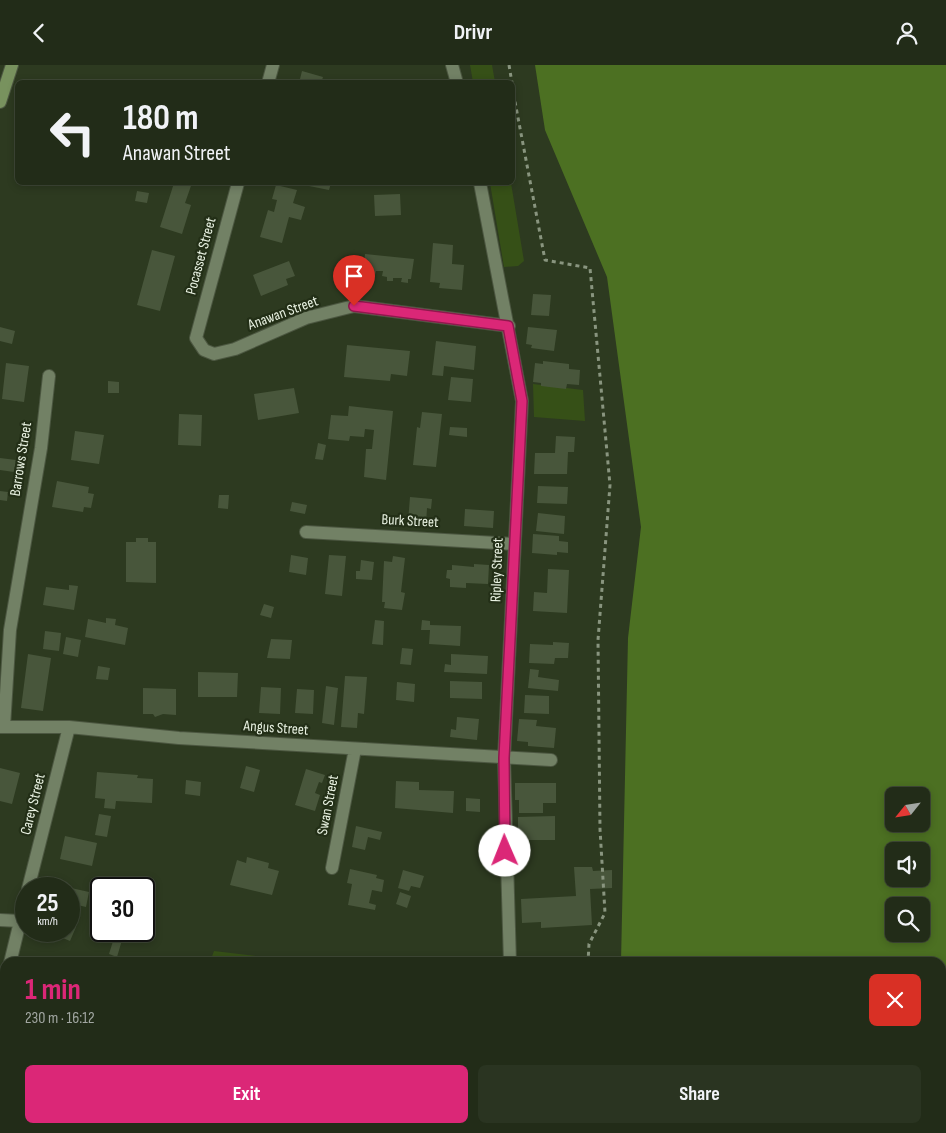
<!DOCTYPE html>
<html lang="en">
<head>
<meta charset="utf-8">
<style>
	:root { --surface:#222c18; --page:#2a3421; --text:#f1f3f6; --muted:#a2a7a2; --line:#3f4837; --accent:#db2777 }
	body { margin:0; font-family:"Sofia Sans Condensed",sans-serif; background:var(--page); color:var(--text); height:100vh; display:flex; flex-direction:column; font-size:19px; white-space:nowrap }
	* { box-sizing:border-box; margin:0 }
	p { font-size:16px; color:var(--muted) }
	.icon { flex:none; width:28px; height:28px; fill:none; stroke:currentColor; stroke-width:2; stroke-linecap:round; stroke-linejoin:round }
	.map { position:relative; flex:1; overflow:hidden }
	.drawer { position:absolute; left:0px; top:892px; width:946px; height:176px; display:flex; flex-direction:column; background:var(--surface); border-radius:15px 15px 0 0; box-shadow:0 2px 8px #0003,0 0 0 1px var(--line) }
	.drawer>* { flex:none }
	.top-card { position:absolute; left:15px; top:15px; width:500px; height:105px; border-radius:8px; box-shadow:0 2px 8px #0003,0 0 0 1px var(--line); background:#222c18; color:var(--text); overflow:hidden }
	.needle { width:32px; rotate:240deg }
	.fabs { position:absolute; left:885px; top:722px; display:grid; gap:10px }
	.fabs a { display:grid; place-items:center; width:45px; height:45px; border-radius:8px; background:var(--surface); box-shadow:0 2px 8px #0003,0 0 0 1px var(--line); font-size:25px }
	.speed { position:absolute; left:15px; top:812px; display:flex; gap:10px; font-size:25px; font-weight:700; text-align:center }
	.speed>* { display:grid; place-content:center; width:65px; height:65px; border-radius:50%; background:var(--surface); box-shadow:0 2px 8px #0003,0 0 0 1px var(--line); line-height:1 }
	.speed small { font-size:12px; font-weight:400 }
	.speed .limit { border:2px solid #111; border-radius:8px; background:#fff; color:#111 }
	.pin { position:absolute; display:grid; place-items:center; width:42px; height:42px; color:#fff; margin:-51px -21px; border-radius:50% 50% 50% 0; rotate:-45deg; box-shadow:0 0 5px #0007 }
	.pin .icon { rotate:45deg }
	.me { position:absolute; width:55px; margin:-28px; rotate:359deg; stroke-linejoin:round; filter:drop-shadow(0 0 4px #0008) }
	.turn { display:flex; align-items:center; gap:18px; height:105px; padding:0 25px; font-size:22px }
	.turn .icon { width:65px; height:65px; stroke-width:2.5 }
	.turn b { display:block; font-size:35px; line-height:42px }
	.round { display:grid; place-items:center; flex:none; width:52px; height:52px; border-radius:8px; background:var(--page) }
	.summary { display:flex; align-items:center; justify-content:space-between; height:85px; padding:0 25px }
	h1 { font-size:30px; font-weight:700; line-height:38px; color:var(--accent) }
	.action { display:flex; gap:10px; margin-top:auto; padding:10px 25px }
	.action a { flex:1; height:58px; border-radius:8px; background:var(--accent); color:#fff; font-size:20px; font-weight:700; line-height:58px; text-align:center }
	.action a+a { background:var(--page); color:var(--text) }
	header { display:flex; justify-content:space-between; align-items:center; height:65px; padding:0 25px; background:var(--surface); font-size:22px; font-weight:700 }
	.map>svg:first-child { display:block }
	.green { fill:#365017 }
	.water { fill:#4c7022; fill-rule:evenodd }
	.building { fill:#48563b }
	.lines { fill:none; stroke-linecap:round; stroke-linejoin:round }
	.street-casing { stroke:#4c5741; stroke-width:14 }
	.secondary-casing { stroke:#4c5741; stroke-width:14 }
	.path { stroke:#89957f; stroke-width:3; stroke-dasharray:4 4; stroke-linecap:butt }
	.street { stroke:#728165; stroke-width:12 }
	.secondary { stroke:#78925e; stroke-width:12 }
	.route-casing { stroke:#8e194d; stroke-width:12 }
	.route { stroke:#db2777; stroke-width:9 }
	.labels { text-anchor:middle; dominant-baseline:central; stroke-width:4.5; stroke-linejoin:round; paint-order:stroke }
	.street-label { font-size:15px; fill:#e9f2e2; stroke:#232f17 }
</style>
</head>
<body>
<header><svg class="icon" aria-label="back" viewBox="0 0 24 24"><path d="M15 5l-7 7 7 7"/></svg>Drivr<svg class="icon" aria-label="person" viewBox="0 0 24 24"><circle cx="12" cy="8" r="4"/><path d="M4 21q1-7 8-7t8 7"/></svg></header>
<div class="map">
<svg width="946" height="1068" viewBox="0 0 946 1068">
	<rect width="100%" height="100%" fill="#2d3a20"/>
	<path class="green" d="M470,0H492L495,17H473Z
		M490,118H511L524,196L518,201L504,202Z
		M533,319L583,325L585,356L534,352Z
		M214,886L306,897H210Z
		M152,1064H512L515,1068H151Z"/>
	<path class="water" d="M535,0H946V1068H613L612,1064H941V898L621,897L628,573L641,462L607,212L545,65ZM894,731H921V759H894ZM894,786H921V814H894ZM894,841H921V869H894Z"/>
	<path class="building" d="M302,6L323,12L321,18H299Z
		M174,118H192L185,138L191,140L182,169L160,162Z
		M310,118H331L329,125L309,121Z
		M276,120L297,125L293,138L305,142L301,155L289,152L282,178L260,172L268,145L274,147L277,135L272,134Z
		M137,126L149,128L147,138L135,136Z
		M400,129L401,150L375,151L374,130Z
		M433,178L453,180L452,199L464,200L462,225L439,223L440,218L430,217Z
		M152,185L175,191L160,246L137,240Z
		M365,189L414,194L411,214H408V218L401,217L402,213H393V216H387V212L382,211L383,206H376L375,210L363,209Z
		M289,196L295,211L286,214L288,220L261,231L253,210Z
		M533,229L551,230L549,251L531,250Z
		M0,262L15,266L12,279L0,276Z
		M528,262L557,265L554,286L531,283L532,280L526,279Z
		M436,276L476,281L474,305L444,301L443,311L432,310Z
		M347,280L410,286L407,311L391,309L390,316L344,312Z
		M543,296L569,299V304L580,305L579,320L567,319L566,324L541,321V318L533,317L535,298L543,299Z
		M6,298L29,301L24,337L2,334Z
		M451,312L473,314L471,337L448,335Z
		M108,316L119,317V328H108Z
		M294,323L299,348L258,355L254,329Z
		M349,341L393,346L386,415L364,412L366,384H372L374,365L365,364L364,372L350,371L349,376L328,374L331,350L348,351Z
		M422,347L442,349L436,402L413,400L417,362L420,363Z
		M179,349L202,350L201,381L178,380Z
		M450,362L467,363V372L449,370Z
		M75,366L104,370L99,399L71,395Z
		M556,371L575,372L574,387H568L567,409H534L535,388H555Z
		M318,378L326,380L323,395L315,394Z
		M0,393L16,395L14,407L0,405Z
		M57,416L89,422L88,428L94,429L91,443L84,442L83,447L52,442Z
		M538,421L568,422L567,439L537,438Z
		M0,426L8,427L7,436L0,435Z
		M219,430H229L228,444L218,443Z
		M410,432L432,434L431,444L427,443L426,459L408,457Z
		M292,437L307,440L305,449L290,446Z
		M465,444L494,446L493,463L464,461Z
		M538,448L565,451L564,469L536,466Z
		M533,469L559,471V476L568,477V488L557,487V490L532,488Z
		M136,473H148V477H156V518L126,517V477H136Z
		M291,490L308,493L306,510L289,507Z
		M329,490L346,491L342,531L325,529Z
		M393,491L405,493L401,527L405,528L402,545L384,543L385,537H382L384,496L392,497Z
		M361,495L374,497L372,515L356,514V506H360Z
		M474,499L489,500L488,519L466,518V523L450,522V514L446,513L447,505H452V500L474,502Z
		M548,504L569,505L567,548L533,546L534,527L547,528Z
		M69,520L78,521L74,545L43,540L46,522L69,525Z
		M264,539L274,542L271,553L260,550Z
		M106,553L116,554L115,560L128,563L125,580L85,572L88,554L106,558Z
		M375,555L384,556L383,580L372,579Z
		M422,555L430,556V560L461,561L460,581L429,579L430,565H421Z
		M45,566L61,568L59,586L43,584Z
		M66,572L81,575L78,592L63,589Z
		M271,574L292,575L290,594L267,593Z
		M553,577L569,578L568,593H555L554,599L529,598L530,579L553,580Z
		M402,583L413,584L411,600L400,599Z
		M28,589L51,593L43,646L21,643Z
		M451,589L488,591L487,609L444,607L445,599L451,600Z
		M98,601L110,603L108,615L96,614Z
		M530,604L539,605L538,612L559,615L558,626L528,623Z
		M198,607L238,608L237,632H198Z
		M345,611L367,612L364,649L358,648L357,663L341,662Z
		M450,616L482,617V634L450,633Z
		M397,617L415,619L414,637L396,635Z
		M326,621L338,623L334,660L322,658Z
		M261,622L281,623L280,649L259,648Z
		M143,623L176,624V650L163,649L155,652L153,649H143Z
		M297,624L314,625L313,649L295,648Z
		M525,630L549,631V649L524,648Z
		M457,652L479,654L477,675L450,672L451,664L456,665Z
		M519,654L537,655L536,661L556,663L554,683L528,681V677L517,676Z
		M246,701L260,705L254,727L240,723Z
		M0,703L20,708L12,739L0,736Z
		M306,704L325,710L322,718L319,717L315,728L320,730L315,746L295,740Z
		M97,707L138,710L137,713L153,714L152,738L116,736L115,744L104,743L105,734L95,733Z
		M186,715L201,717L200,731L185,729Z
		M396,716L419,717V725L454,726L453,748L395,743Z
		M515,718H556V738H543V748H519V735H515Z
		M466,733L480,734V747L466,746Z
		M99,749L111,751L107,772L95,770Z
		M555,751V775H528V782H518V752Z
		M356,761L382,767L380,775L368,772L365,785L352,782Z
		M65,771L97,778L92,801L60,794Z
		M247,792L269,798L268,803L279,806L272,830L230,820L237,795L246,798Z
		M574,802H592L593,806L612,805V823L590,824L592,860L541,863V857L522,858L521,834L576,831Z
		M350,804L377,810L376,813L384,815L382,827L372,825L369,838L376,840L375,845L348,840L352,819L347,818Z
		M403,805L424,811L420,823L411,821L409,826L398,823Z
		M53,819L89,827L86,842L69,838V824H52Z
		M400,827L411,831L407,843L396,839Z
		M69,859L76,862L70,876L46,866H69Z
		M114,873L122,875L117,892L109,889Z"/>
	<g class="lines">
		<g class="street-casing">
			<path id="street" d="M452,0L457,18
				M268,18L273,0
				M238,118L196,273L204,285L214,289L235,284L306,253L354,241L509,261
				M480,118L522,336L504,693L510,898
				M306,467L514,479
				M0,662H69L179,673L551,695
				M4,662L10,565L41,383L49,311
				M332,803L355,684
				M28,824L69,662
				M0,855L20,856
				M10,898L26,832
				M0,940L5,919"/>
		</g>
		<g class="secondary-casing">
			<path id="secondary" d="M0,37L12,0"/>
		</g>
		<path class="path" d="M509,0L512,18
			M512,21L545,195L590,203L610,420L598,575L600,764L605,848L589,879L588,898
			M569,1068L570,1064"/>
		<use href="#street" class="street"/>
		<use href="#secondary" class="secondary"/>
	</g>
	<g class="lines">
		<g class="route-casing">
			<path id="route" d="M354,241L508,261L522,336L504,693L505,786"/>
		</g>
		<use href="#route" class="route"/>
	</g>
	<g class="labels">
		<g class="street-label">
			<text transform="translate(201 191) rotate(-75)">Pocasset Street</text>
			<text transform="translate(283 248) rotate(-20)">Anawan Street</text>
			<text transform="translate(21 394) rotate(-81)">Barrows Street</text>
			<text transform="translate(410 456) rotate(3)">Burk Street</text>
			<text transform="translate(497 505) rotate(-88)">Ripley Street</text>
			<text transform="translate(276 663) rotate(4)">Angus Street</text>
			<text transform="translate(33 739) rotate(-76)">Carey Street</text>
			<text transform="translate(328 740) rotate(-79)">Swan Street</text>
		</g>
	</g>
</svg>
<div class="fabs">
<a><svg class="needle" viewBox="-14 -14 28 28"><path d="M0-13l5 13h-10z" fill="#e53935"/><path d="M0 13l5-13h-10z" fill="#a2a7a2"/></svg></a>
<a><svg class="icon" aria-label="sound" viewBox="0 0 24 24"><path d="M4 9h4l5-4v14l-5-4H4zM17 9q2 3 0 6"/></svg></a>
<a><svg class="icon" aria-label="search" viewBox="0 0 24 24"><circle cx="10" cy="10" r="6"/><path d="M15 15l6 6"/></svg></a>
</div>
<div class="speed"><div>25<small>km/h</small></div><div class="limit">30</div></div>
<div class="pin" style="left:354px;top:241px;background:#d93025"><svg class="icon" aria-label="arrive" viewBox="0 0 24 24"><path d="M6 21V4h12l-3 4 3 4H6"/></svg></div>
<svg class="me" style="left:505px;top:786px" viewBox="-20 -20 40 40"><circle r="19" fill="#fff"/><path d="M0-13L10 11 0 6-10 11z" fill="#db2777"/></svg>
<div class="top-card">
<div class="turn"><svg class="icon" aria-label="left" viewBox="0 0 24 24"><path d="M17 20v-9H6M10 6l-5 5 5 5"/></svg><div><b>180 m</b>Anawan Street</div></div>
</div>
<section class="drawer">
<div class="summary"><div><h1>1 min</h1><p>230 m · 16:12</p></div><a class="round" style="background:#d93025;color:#fff"><svg class="icon" aria-label="close" viewBox="0 0 24 24"><path d="M6 6l12 12M18 6L6 18"/></svg></a></div>
<div class="action"><a>Exit</a><a>Share</a></div>
</section>
</div>
</body>
</html>
